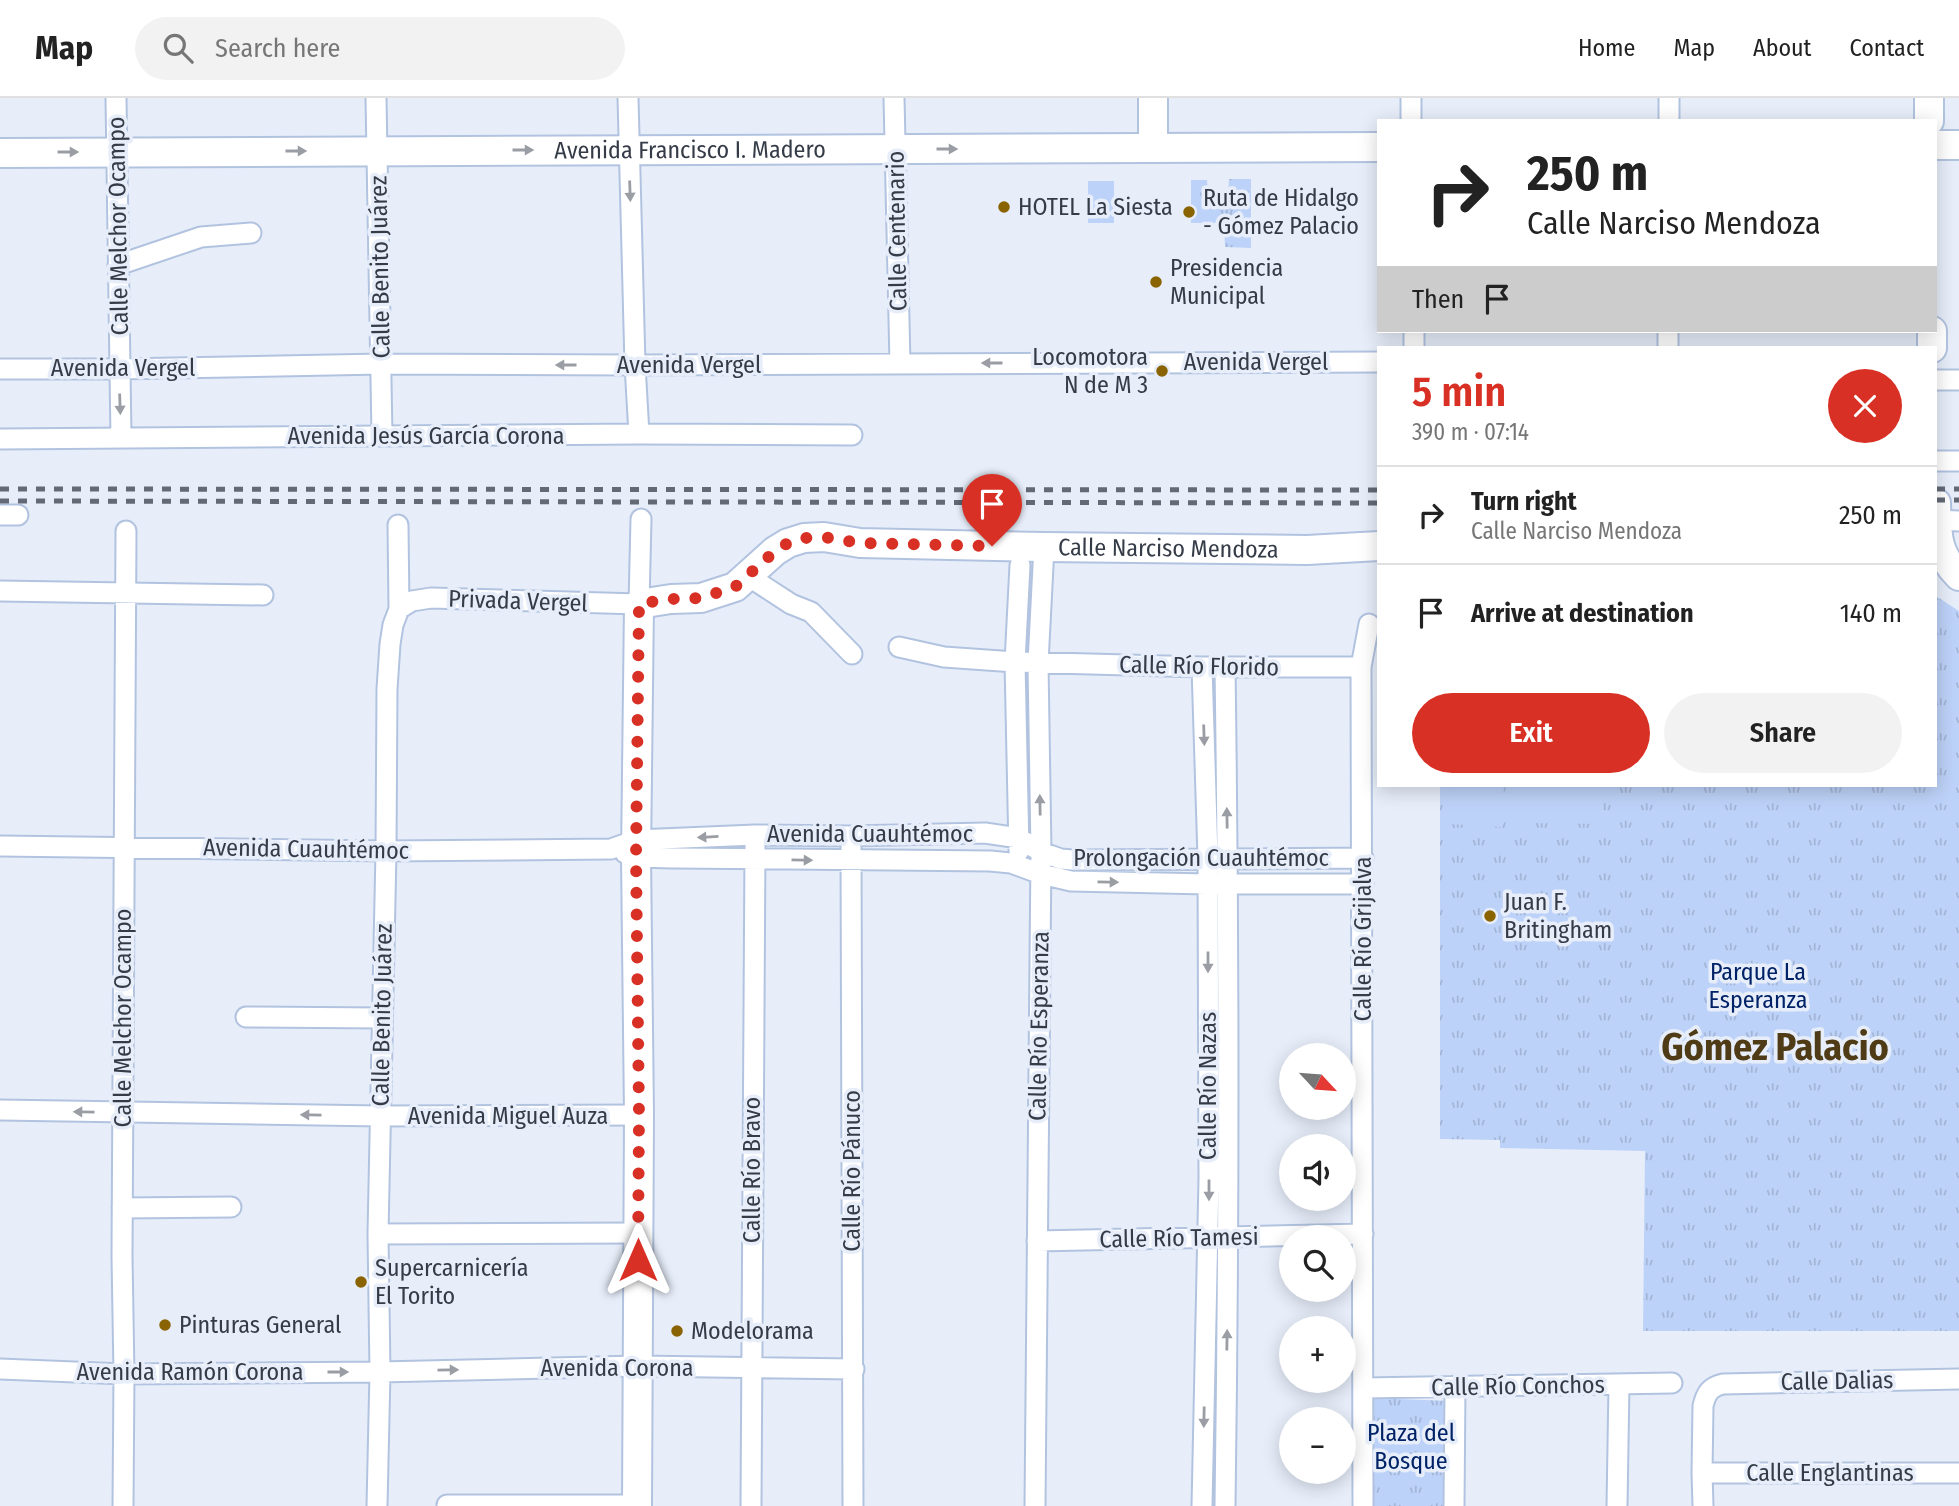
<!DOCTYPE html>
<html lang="en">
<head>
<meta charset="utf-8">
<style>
	:root { --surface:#fff; --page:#f2f2f2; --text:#222; --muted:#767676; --line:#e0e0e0; --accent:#d93025 }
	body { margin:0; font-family:"Fira Sans Condensed",sans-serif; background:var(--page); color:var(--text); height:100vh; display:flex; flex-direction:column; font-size:26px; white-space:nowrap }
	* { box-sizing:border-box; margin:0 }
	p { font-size:23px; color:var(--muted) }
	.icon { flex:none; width:38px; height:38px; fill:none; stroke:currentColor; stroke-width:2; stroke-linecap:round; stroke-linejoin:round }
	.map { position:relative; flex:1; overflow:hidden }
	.panel { position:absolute; left:1377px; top:248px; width:560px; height:441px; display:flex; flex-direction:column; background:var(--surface); border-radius:0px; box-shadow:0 4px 18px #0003 }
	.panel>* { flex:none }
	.banner { position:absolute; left:1377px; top:21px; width:560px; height:214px; border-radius:0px; box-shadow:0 4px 18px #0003; background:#fff; color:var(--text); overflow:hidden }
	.needle { width:46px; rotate:116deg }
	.controls { position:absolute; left:1279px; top:945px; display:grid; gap:14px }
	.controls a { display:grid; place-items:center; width:77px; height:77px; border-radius:50%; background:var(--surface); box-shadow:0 4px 18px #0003; font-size:35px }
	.pin { position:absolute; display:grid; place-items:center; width:60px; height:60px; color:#fff; margin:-72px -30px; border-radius:50% 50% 50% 0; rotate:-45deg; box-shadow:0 0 7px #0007 }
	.pin .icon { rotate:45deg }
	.me { position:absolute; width:77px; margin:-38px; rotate:0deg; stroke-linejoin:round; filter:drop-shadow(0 0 5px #0008) }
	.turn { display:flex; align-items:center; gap:24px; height:147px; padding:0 35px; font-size:32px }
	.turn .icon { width:91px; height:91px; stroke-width:2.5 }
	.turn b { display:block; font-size:49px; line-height:60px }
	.then { display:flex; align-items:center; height:66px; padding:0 35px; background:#0003; gap:14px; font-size:26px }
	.round { display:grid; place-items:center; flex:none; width:74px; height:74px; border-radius:37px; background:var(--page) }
	.head { display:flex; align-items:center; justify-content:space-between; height:119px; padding:0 35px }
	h1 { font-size:42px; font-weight:600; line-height:52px; color:var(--accent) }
	.primary-button { display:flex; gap:14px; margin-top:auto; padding:14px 35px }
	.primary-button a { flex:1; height:80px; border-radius:42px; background:var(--accent); color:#fff; font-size:28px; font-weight:600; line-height:80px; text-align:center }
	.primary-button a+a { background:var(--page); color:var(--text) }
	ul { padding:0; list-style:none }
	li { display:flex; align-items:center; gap:21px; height:98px; padding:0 35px; border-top:2px solid var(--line) }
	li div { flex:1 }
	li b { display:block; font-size:26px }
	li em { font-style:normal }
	header { display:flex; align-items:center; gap:42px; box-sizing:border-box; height:98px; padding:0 35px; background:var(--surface); border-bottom:2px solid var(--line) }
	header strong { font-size:33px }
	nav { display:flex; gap:38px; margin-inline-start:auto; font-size:24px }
	.search { width:490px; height:63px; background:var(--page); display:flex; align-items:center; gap:18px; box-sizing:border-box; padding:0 24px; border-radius:38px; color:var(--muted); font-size:26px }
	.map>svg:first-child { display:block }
	.park { fill:url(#park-tufts) }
	.pitch { fill:#bdd2f8 }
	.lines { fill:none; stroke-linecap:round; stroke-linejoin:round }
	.street-casing { stroke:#b2c3e0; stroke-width:23 }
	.secondary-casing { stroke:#b2c3e0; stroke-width:32 }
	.street { stroke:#fff; stroke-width:19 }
	.secondary { stroke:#fff; stroke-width:28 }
	.rail { stroke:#636a76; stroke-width:5; stroke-dasharray:9 9; stroke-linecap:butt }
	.oneway { fill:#9a9ea4 }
	.route { stroke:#d93025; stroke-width:12; stroke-dasharray:0 21.6 }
	.poi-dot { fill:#8a6302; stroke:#e7eefa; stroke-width:2.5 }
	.labels { text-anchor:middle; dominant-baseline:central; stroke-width:7; stroke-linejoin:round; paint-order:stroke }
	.street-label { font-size:24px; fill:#353c48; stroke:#e7eefa }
	.poi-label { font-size:24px; fill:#353c48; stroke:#e7eefa; text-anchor:start }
	.park-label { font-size:24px; fill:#012267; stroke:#e7eefa }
	.town-label { font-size:38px; font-weight:bold; fill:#4f3c16; stroke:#e7eefa }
</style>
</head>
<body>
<header>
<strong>Map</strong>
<div class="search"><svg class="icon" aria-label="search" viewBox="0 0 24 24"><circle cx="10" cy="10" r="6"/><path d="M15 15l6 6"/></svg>Search here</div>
<nav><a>Home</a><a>Map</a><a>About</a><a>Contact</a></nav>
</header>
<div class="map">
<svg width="1959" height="1408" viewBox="0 0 1959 1408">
	<defs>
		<pattern id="park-tufts" width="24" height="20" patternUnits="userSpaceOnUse" patternTransform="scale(1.75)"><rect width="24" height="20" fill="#bdd2f8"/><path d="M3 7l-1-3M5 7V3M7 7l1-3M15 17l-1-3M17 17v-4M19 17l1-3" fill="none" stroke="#a3b5d6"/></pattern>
	</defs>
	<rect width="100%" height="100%" fill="#e7eefa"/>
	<path class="park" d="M1229,81H1251V150L1225,149L1224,125H1191V82H1207L1208,95H1228Z
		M1088,83H1114V125H1088Z
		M1936,499L1939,500L1959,513V1233H1643L1645,1053L1500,1050V1042L1440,1041V688H1936Z
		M1372,1300L1450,1303L1449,1408H1371Z"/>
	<path class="pitch" d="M1452,688H1504L1502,729L1450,726Z
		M1515,688H1602V726L1515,725Z"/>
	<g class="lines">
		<g class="street-casing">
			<path id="street" d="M116,0L121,340
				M376,0L382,338
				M628,0L635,267L639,336
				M894,0L900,266
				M1411,0V23
				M1669,0V23
				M118,167L201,139L251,135
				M1414,233V250
				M1668,250V233
				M0,271H119L382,266L635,267L1379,264
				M1936,282H1959
				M0,341L639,336L852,337
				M1936,363H1959
				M0,417H18
				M1936,422L1959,423
				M748,478L791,506L811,514L852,556
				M0,493L263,497
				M399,511L412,503L431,500L639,506L641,421
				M899,549L944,559L1015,564L1202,569H1361
				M1202,569L1208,760L1209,1080L1202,1408
				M0,748L386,753L611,751L636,742L755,737L851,738L985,735L1019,740L1041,754L1061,761L1072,762L1363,760
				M851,749L853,1408
				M1019,753L1015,564L1020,467
				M625,755L636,759L672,760L990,763L1011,765L1041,776L1071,783L1207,786H1363
				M246,919L382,920
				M0,1012L380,1018L639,1017
				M122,1110L231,1109
				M378,1136L638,1135
				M1037,1143L1363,1136
				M0,1271L124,1276L380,1274L638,1268L854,1271
				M1364,1290L1672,1285
				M1702,1375H1959
				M447,1407H637
				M123,1408L124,1276L122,1159L126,433
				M377,1408L380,1274L378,1136L386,753L387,591L390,546L393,527L399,511L398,427
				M751,1408L755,748
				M1035,1408L1041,754L1038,565L1044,449
				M1225,1408C1229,1128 1229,848 1225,569
				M1363,1408L1361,569L1369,526
				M1454,1408L1455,1288
				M1617,1408L1619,1286
				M1703,1408L1702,1375L1703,1308C1706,1295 1710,1289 1723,1286L1959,1281"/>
		</g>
		<g class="secondary-casing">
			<g id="secondary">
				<path d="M1929,0V23"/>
				<path d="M1936,47H1959"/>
				<path d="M1153,50V0"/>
				<path id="s1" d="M0,55L1379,49"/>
				<path d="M1932,233V250"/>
				<path d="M1936,405C1937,436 1936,455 1959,478"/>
				<path id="s2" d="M637,1408L639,1017L636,759L639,506L671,501L701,500L735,489L775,453L788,445L804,440L824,439L860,445L1044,449L1307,452L1379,448"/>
			</g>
		</g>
		<use href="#street" class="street"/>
		<use href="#secondary" class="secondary"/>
		<path class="rail" d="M0,391L1379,392
			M1936,391H1959
			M1936,402H1959
			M0,403L1379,405"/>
	</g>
	<defs><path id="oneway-solid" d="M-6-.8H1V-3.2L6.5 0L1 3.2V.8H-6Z" transform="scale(1.75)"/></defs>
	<g class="oneway">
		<use href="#oneway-solid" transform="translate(947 51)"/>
		<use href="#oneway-solid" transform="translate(523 52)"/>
		<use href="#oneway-solid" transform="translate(296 53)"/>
		<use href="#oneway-solid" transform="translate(68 54)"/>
		<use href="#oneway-solid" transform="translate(630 93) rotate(88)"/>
		<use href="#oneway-solid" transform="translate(992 265) rotate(180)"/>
		<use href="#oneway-solid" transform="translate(566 267) rotate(-180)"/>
		<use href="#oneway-solid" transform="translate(120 306) rotate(88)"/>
		<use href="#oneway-solid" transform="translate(1204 637) rotate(88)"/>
		<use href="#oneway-solid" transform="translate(1040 707) rotate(-91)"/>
		<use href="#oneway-solid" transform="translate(1227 720) rotate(-91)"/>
		<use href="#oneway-solid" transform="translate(708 739) rotate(177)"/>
		<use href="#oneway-solid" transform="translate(802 762) rotate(1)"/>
		<use href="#oneway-solid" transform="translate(1108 784) rotate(1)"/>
		<use href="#oneway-solid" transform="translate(1208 864) rotate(90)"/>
		<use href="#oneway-solid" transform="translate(84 1014) rotate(-179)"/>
		<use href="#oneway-solid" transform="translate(311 1017) rotate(-179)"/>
		<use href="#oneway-solid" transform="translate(1209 1092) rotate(90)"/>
		<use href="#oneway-solid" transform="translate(1227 1242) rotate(-89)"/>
		<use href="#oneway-solid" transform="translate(448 1272) rotate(-1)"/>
		<use href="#oneway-solid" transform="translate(338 1274)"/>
		<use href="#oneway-solid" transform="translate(1204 1319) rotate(91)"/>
	</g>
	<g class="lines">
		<path class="route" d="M638,1162L639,1017L636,759L639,506L670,501L701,500L735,489L775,453L788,445L804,440L824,439L860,445L992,448"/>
	</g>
	<g class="poi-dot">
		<circle cx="1004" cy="109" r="7"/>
		<circle cx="1189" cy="114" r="7"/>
		<circle cx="1156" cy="184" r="7"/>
		<circle cx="1162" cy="273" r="7"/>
		<circle cx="1490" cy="818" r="7"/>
		<circle cx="361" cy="1184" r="7"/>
		<circle cx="165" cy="1227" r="7"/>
		<circle cx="677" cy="1233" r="7"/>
	</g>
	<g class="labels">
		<g class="street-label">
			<text stroke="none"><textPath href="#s1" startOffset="690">Avenida Francisco I. Madero</textPath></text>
			<text transform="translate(118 128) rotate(-91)">Calle Melchor Ocampo</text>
			<text transform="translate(897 133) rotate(-91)">Calle Centenario</text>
			<text transform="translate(380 169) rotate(-91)">Calle Benito Juárez</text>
			<text x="1256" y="264">Avenida Vergel</text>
			<text x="689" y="267">Avenida Vergel</text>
			<text x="123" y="270">Avenida Vergel</text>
			<text x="426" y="338">Avenida Jesús García Corona</text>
			<text stroke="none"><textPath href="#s2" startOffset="1451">Calle Narciso Mendoza</textPath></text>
			<text transform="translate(518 503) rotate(2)">Privada Vergel</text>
			<text transform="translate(1199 568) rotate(1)">Calle Río Florido</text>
			<text x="870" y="736">Avenida Cuauhtémoc</text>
			<text transform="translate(306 751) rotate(1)">Avenida Cuauhtémoc</text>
			<text x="1201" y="760">Prolongación Cuauhtémoc</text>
			<text transform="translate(1363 841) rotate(-90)">Calle Río Grijalva</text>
			<text transform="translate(382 917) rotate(-89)">Calle Benito Juárez</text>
			<text transform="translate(123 920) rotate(-90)">Calle Melchor Ocampo</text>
			<text transform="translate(1039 928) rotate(-89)">Calle Río Esperanza</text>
			<text transform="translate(1208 988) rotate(-90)">Calle Río Nazas</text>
			<text x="508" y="1018">Avenida Miguel Auza</text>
			<text transform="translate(752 1072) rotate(-90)">Calle Río Bravo</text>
			<text transform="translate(852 1073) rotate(-90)">Calle Río Pánuco</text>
			<text transform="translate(1179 1140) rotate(-1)">Calle Río Tamesi</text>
			<text x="617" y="1270">Avenida Corona</text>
			<text x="190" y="1274">Avenida Ramón Corona</text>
			<text transform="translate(1837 1283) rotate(-1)">Calle Dalias</text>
			<text transform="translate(1518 1288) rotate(-1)">Calle Río Conchos</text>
			<text x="1830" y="1375">Calle Englantinas</text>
		</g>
		<g class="poi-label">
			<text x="1203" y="100">Ruta de Hidalgo<tspan x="1203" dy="28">- Gómez Palacio</tspan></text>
			<text x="1018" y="109">HOTEL La Siesta</text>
			<text x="1170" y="170">Presidencia<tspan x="1170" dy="28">Municipal</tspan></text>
			<text x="1148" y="259" text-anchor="end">Locomotora<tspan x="1148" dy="28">N de M 3</tspan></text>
			<text x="1504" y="804">Juan F.<tspan x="1504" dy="28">Britingham</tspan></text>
			<text x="375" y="1170">Supercarnicería<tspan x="375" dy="28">El Torito</tspan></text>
			<text x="179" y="1227">Pinturas General</text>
			<text x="691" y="1233">Modelorama</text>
		</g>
		<g class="park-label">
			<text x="1758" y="874">Parque La<tspan x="1758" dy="28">Esperanza</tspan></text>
			<text x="1411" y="1335">Plaza del<tspan x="1411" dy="28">Bosque</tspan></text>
		</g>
		<g class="town-label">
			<text x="1775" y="949">Gómez Palacio</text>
		</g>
	</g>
</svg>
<div class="controls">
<a><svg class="needle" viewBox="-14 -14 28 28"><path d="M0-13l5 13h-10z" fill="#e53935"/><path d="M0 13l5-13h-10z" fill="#767676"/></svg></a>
<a><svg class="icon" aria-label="sound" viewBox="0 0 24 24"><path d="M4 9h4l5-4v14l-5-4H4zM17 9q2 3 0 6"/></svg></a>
<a><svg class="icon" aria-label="search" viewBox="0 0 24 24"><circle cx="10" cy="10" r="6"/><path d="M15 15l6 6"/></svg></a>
<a>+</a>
<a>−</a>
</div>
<div class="pin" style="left:992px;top:448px;background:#d93025"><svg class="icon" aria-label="arrive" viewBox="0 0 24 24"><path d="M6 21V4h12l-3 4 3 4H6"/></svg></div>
<svg class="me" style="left:638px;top:1162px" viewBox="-20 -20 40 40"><path d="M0-17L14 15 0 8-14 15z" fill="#d93025" stroke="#fff" stroke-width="4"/></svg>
<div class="banner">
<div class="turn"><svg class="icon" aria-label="right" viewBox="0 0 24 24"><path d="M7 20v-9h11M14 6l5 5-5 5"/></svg><div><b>250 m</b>Calle Narciso Mendoza</div></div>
<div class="then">Then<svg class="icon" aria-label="arrive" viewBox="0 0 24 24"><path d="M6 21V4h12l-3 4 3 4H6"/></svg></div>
</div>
<section class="panel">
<div class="head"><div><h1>5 min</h1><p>390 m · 07:14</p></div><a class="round" style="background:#d93025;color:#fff"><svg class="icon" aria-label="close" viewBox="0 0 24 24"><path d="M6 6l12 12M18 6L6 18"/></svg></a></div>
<ul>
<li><svg class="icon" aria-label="right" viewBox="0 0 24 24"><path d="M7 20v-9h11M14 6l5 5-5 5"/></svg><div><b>Turn right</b><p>Calle Narciso Mendoza</p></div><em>250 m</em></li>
<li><svg class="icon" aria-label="arrive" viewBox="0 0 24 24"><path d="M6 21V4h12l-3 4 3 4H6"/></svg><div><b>Arrive at destination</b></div><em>140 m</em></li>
</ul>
<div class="primary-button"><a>Exit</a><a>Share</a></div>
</section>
</div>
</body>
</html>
